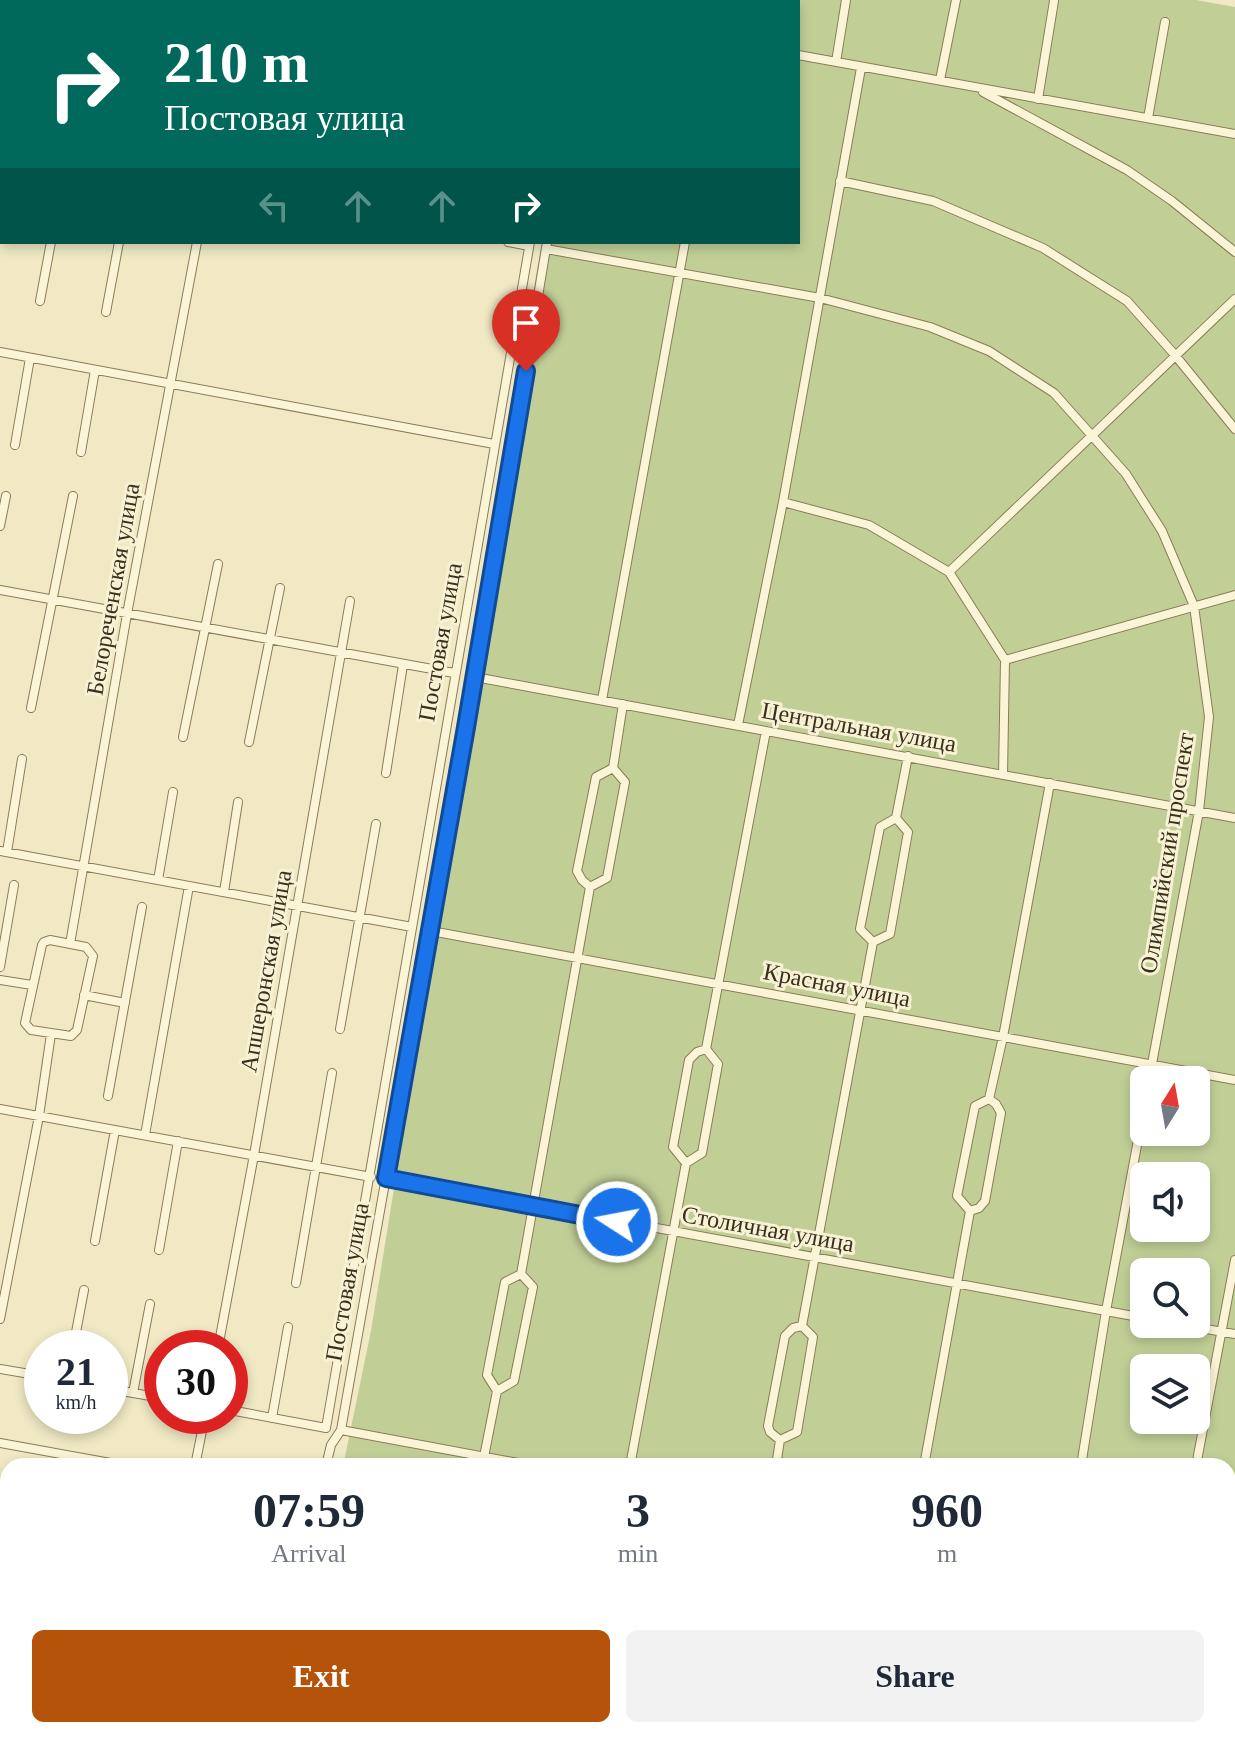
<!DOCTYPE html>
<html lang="en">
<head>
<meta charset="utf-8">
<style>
	:root { --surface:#fff; --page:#f2f2f3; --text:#1f2937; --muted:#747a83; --accent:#b45309 }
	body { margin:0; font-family:Georgia,serif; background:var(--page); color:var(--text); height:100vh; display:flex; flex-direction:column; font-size:30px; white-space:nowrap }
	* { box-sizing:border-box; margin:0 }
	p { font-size:26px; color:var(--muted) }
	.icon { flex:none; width:44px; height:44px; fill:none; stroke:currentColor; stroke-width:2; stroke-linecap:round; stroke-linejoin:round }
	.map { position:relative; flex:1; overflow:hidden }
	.panel { position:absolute; left:0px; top:1458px; width:1236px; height:280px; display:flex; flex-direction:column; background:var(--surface); border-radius:24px 24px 0 0; box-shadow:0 4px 12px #0003 }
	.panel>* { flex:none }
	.guide { position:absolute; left:0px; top:0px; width:800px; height:244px; box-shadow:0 4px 12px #0003; background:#00695c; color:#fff; overflow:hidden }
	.needle { width:52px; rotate:11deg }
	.fabs { position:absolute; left:1130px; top:1066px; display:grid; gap:16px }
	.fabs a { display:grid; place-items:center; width:80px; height:80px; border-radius:12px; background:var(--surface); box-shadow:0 4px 12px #0003; font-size:40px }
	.speed { position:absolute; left:24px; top:1330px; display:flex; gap:16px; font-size:40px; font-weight:700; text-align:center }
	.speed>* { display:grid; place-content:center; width:104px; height:104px; border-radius:50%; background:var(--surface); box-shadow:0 4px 12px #0003; line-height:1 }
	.speed small { font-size:20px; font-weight:400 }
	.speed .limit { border:12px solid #d22; background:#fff; color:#111 }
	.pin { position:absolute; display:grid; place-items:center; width:68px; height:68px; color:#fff; margin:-82px -34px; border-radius:50% 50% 50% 0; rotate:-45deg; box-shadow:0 0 8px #0007 }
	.pin .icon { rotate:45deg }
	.me { position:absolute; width:88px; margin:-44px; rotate:281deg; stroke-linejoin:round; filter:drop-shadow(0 0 6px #0008) }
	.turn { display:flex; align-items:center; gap:28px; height:168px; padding:0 32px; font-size:36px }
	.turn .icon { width:104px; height:104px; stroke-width:2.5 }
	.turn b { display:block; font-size:56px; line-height:68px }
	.lanes { display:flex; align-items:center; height:76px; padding:0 32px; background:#0003; justify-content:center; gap:40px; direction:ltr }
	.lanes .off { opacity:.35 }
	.eta { display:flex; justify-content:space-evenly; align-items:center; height:136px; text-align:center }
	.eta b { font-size:48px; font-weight:700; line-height:56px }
	.action { display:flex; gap:16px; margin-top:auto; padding:16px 32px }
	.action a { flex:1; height:92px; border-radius:12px; background:var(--accent); color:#fff; font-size:32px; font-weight:700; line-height:92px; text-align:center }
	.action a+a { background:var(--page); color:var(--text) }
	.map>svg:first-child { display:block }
	.green { fill:#c1cf97; fill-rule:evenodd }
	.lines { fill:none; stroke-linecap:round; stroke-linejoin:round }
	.minor-casing { stroke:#8c7b59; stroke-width:10 }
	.minor { stroke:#fbf5d8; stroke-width:8 }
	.route-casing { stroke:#114b97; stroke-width:20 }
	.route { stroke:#1a73e8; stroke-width:14 }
	.labels { text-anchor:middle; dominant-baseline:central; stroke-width:6; stroke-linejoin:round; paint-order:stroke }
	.street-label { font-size:24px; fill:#3b301e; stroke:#f7f2d4 }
</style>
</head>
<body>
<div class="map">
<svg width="1235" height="1738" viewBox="0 0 1235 1738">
	<rect width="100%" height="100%" fill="#f0e9c4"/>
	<path class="green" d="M584,0H1196L1235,7V1673L1228,1672V1466H343L371,1331L473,699L465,676L542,242H798V2H584ZM1144,1080H1196V1132H1144ZM1144,1176H1196V1228H1144ZM1144,1272H1196V1324H1144ZM1144,1368H1196V1420H1144Z
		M0,1703L8,1704V1730H143L179,1738H0Z"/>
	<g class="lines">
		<g class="minor-casing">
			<path id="minor" d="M15,2V0
				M238,2V0
				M633,2V0
				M740,2L741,0
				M798,55L1235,134
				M836,62L846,0
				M940,80L956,0
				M0,86L2,74
				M983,92L1127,170L1172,201L1235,252
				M1038,99L1054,1
				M1148,118L1165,22
				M0,148L2,149
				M840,181L933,201L1043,248L1127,301L1175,355L1235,429
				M508,242L529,246
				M546,249L820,298L930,327L989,351L1054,393L1126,474L1162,531L1194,606L1209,717L1199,811L1149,1080
				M40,301L51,242
				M106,312L119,242
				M0,352L494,444
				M15,445L30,358
				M81,452L95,370
				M783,502L869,525L949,572L1005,660L1003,775
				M0,526L6,496
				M949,572L1235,299
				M0,590L454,673
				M1005,660L1235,595
				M475,677L1235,818
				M602,700L685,242
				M31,708L73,496
				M738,725L783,502L861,68
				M183,737L218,564
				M249,742L280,588
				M386,773L403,665
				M0,851L412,927
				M7,852L22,759
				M158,880L173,792
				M590,887L607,878L625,782L613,768
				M224,892L238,802
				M431,931L1235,1080
				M50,940L86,947L93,956L77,1030L71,1036L31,1030L25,1023L42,945L44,942Z
				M873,942L860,929L880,827L896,818
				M70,944L127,614L197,242
				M0,967L14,885
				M0,980L32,985
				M84,995L125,1003
				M340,1029L376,824
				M108,1096L142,907
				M0,1109L371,1177
				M145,1135L189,886
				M686,1163L702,1153L718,1064L706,1049
				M386,1178L1144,1318
				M970,1211L957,1196L975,1106L989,1099
				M95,1241L115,1130
				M159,1250L178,1141
				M296,1283L332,1073
				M0,1319L39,1116L51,1034
				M1178,1324L1235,1334
				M73,1348L84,1290
				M218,1348L254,1155L350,601
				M0,1369L42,1376
				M110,1389L162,1398
				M497,1391L487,1375L505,1282L521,1274
				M133,1393L150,1304
				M230,1410L326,1428L530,242
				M272,1418L288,1327
				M341,1430L534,1466
				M780,1440L770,1432L768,1426L785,1336L793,1328L802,1326
				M0,1443L127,1466
				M484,1457L497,1391L514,1381L533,1287L521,1274L590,887L582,880L577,871L596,777L613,768L623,704
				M195,1466L205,1416
				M326,1466L331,1445L341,1430L475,677L547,242
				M630,1466L686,1163L673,1147L689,1060L697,1052L706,1049L766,731
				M776,1466L780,1440L797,1432L813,1337L802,1326L873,942L890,934L908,832L896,818L908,756
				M924,1466L970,1211L979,1208L985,1201L1001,1113L996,1104L989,1099L1003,1037L1050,783
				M1081,1466L1106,1311L1144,1108
				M1196,1466L1235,1260
				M1228,1597L1235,1598
				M1089,1730L1091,1738
				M278,1738L280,1730"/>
		</g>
		<use href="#minor" class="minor"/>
	</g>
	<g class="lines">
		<g class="route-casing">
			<path id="route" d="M526,371L465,733L386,1178L617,1222"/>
		</g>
		<use href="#route" class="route"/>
	</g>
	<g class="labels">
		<g class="street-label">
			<text transform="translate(113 589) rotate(-80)">Белореченская улица</text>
			<text transform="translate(440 642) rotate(-80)">Постовая улица</text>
			<text transform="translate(859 727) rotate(10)">Центральная улица</text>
			<text transform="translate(1167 853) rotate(-81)">Олимпийский проспект</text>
			<text transform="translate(266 971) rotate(-80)">Апшеронская улица</text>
			<text transform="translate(837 985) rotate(11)">Красная улица</text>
			<text transform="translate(768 1229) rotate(10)">Столичная улица</text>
			<text transform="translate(347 1282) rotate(-80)">Постовая улица</text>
		</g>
	</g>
</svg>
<div class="fabs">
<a><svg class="needle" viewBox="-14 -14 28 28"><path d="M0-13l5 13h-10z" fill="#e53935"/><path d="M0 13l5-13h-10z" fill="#747a83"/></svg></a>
<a><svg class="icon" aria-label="sound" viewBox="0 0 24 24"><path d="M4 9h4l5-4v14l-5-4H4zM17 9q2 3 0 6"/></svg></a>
<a><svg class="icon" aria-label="search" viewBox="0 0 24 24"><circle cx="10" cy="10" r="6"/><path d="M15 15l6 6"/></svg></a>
<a><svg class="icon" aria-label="layers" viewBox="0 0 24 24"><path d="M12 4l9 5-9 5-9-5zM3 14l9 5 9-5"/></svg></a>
</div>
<div class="speed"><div>21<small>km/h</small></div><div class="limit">30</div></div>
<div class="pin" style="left:526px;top:371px;background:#d93025"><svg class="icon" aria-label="arrive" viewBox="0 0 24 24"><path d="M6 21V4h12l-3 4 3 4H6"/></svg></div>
<svg class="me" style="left:617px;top:1222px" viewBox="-20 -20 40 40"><circle r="17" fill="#1a73e8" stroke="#fff" stroke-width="3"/><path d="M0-11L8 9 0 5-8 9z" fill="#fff"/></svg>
<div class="guide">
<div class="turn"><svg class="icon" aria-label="right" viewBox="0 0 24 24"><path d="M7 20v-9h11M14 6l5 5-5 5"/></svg><div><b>210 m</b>Постовая улица</div></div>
<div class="lanes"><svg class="icon off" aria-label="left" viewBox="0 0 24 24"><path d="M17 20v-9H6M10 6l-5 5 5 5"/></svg><svg class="icon off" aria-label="ahead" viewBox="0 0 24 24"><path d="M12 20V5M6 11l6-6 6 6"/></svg><svg class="icon off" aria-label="ahead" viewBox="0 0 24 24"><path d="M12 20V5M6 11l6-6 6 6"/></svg><svg class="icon" aria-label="right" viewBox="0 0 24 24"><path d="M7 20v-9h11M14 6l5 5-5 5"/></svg></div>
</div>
<section class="panel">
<div class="eta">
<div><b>07:59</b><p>Arrival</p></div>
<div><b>3</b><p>min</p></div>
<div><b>960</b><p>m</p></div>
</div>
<div class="action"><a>Exit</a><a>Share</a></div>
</section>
</div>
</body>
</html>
